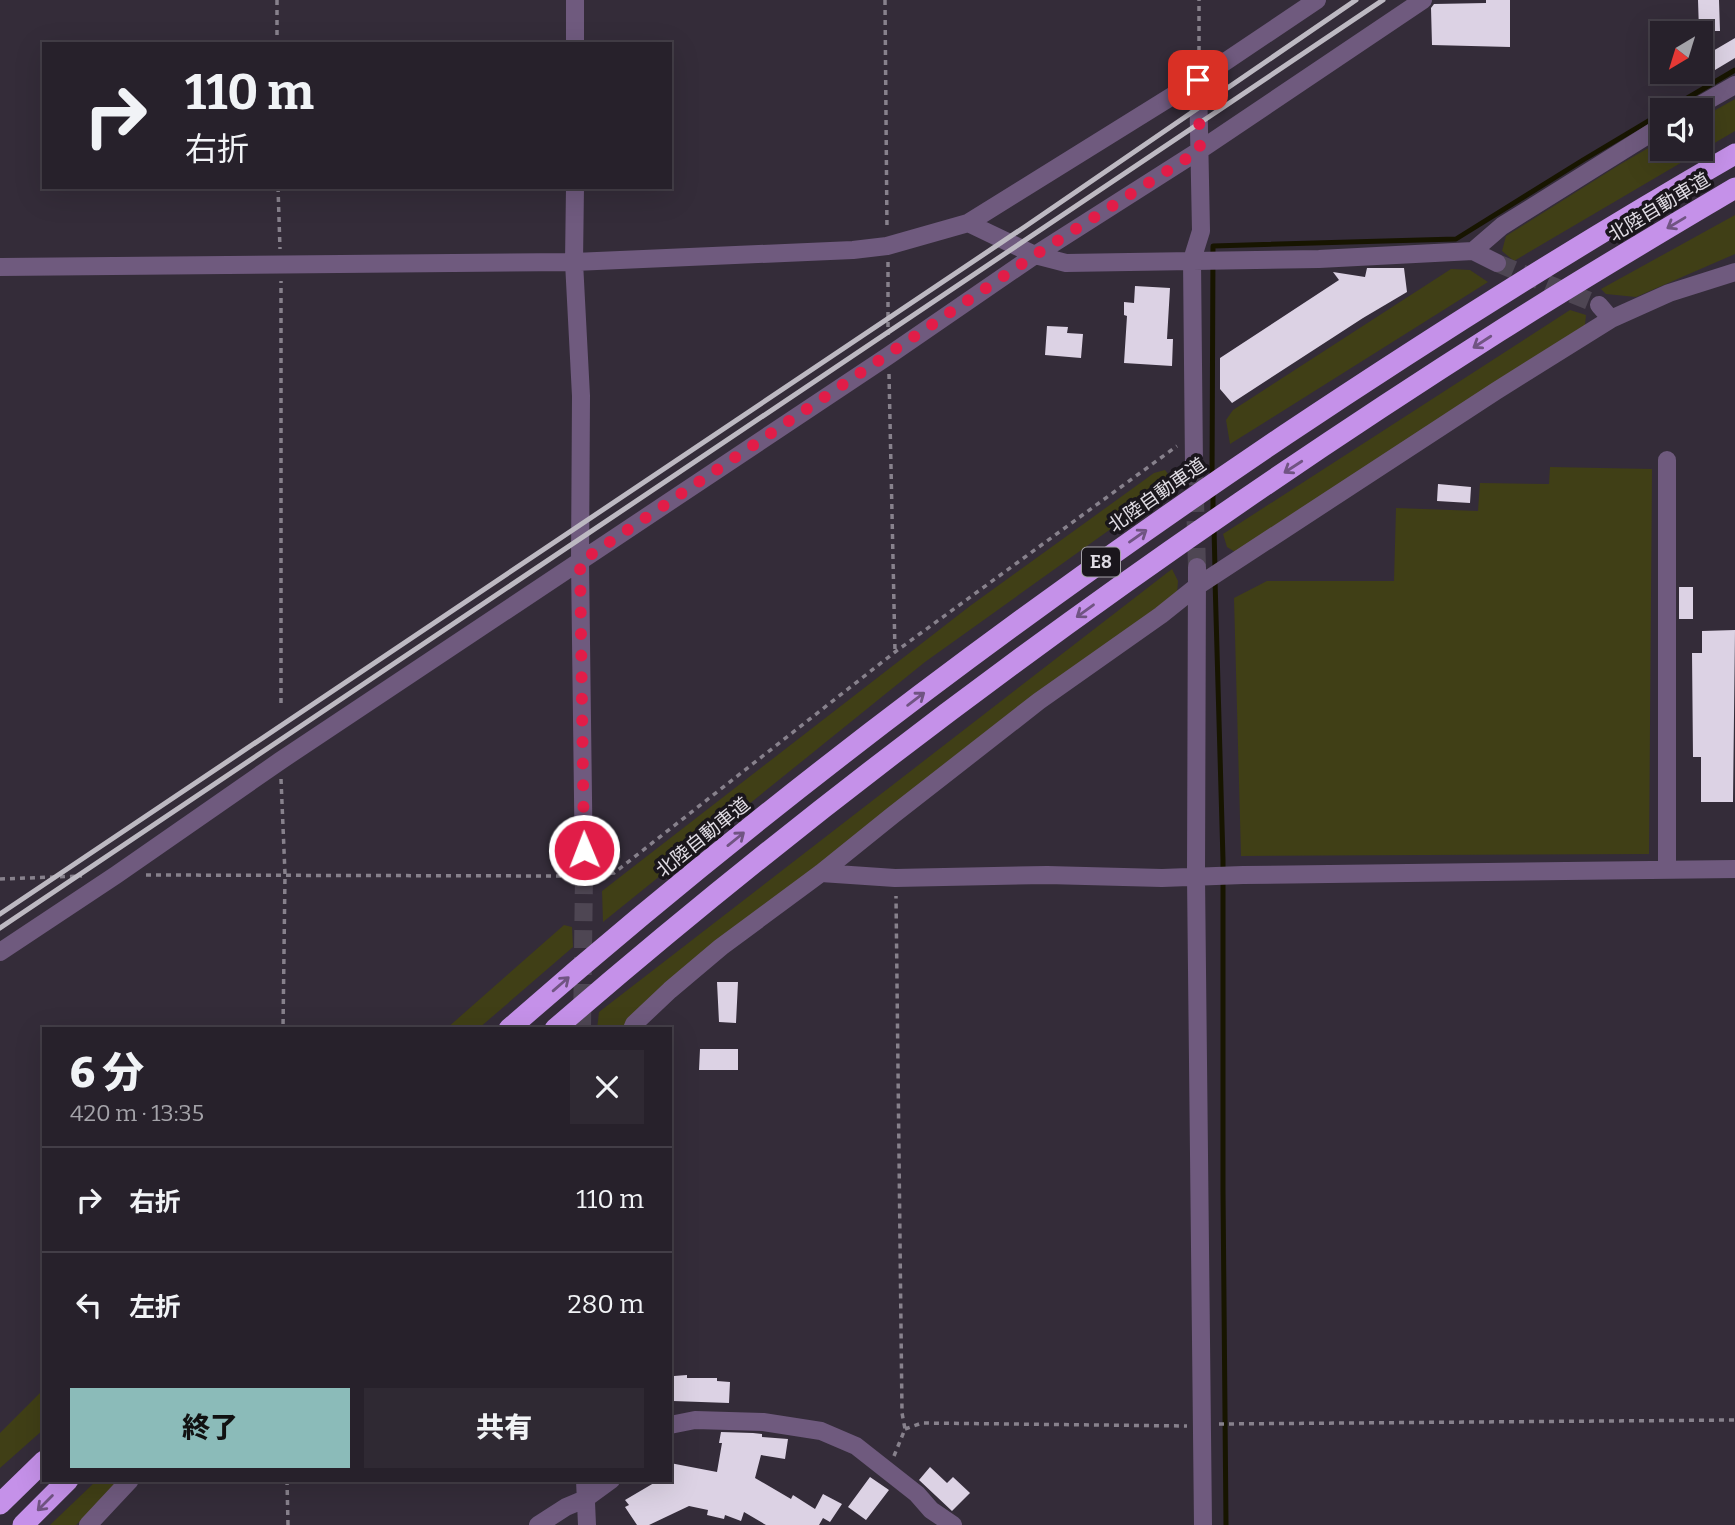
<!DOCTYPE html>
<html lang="ja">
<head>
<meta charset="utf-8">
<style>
	:root { --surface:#27212b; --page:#2f2933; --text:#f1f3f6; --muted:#a4a3a9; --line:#433e47; --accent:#8bbbb9 }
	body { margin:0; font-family:Bitter,"Noto Sans JP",serif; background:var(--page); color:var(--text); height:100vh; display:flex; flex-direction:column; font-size:26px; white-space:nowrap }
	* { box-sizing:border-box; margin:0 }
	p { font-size:23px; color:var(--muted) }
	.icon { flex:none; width:38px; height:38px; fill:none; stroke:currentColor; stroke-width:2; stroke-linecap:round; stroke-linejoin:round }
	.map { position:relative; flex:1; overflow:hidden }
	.panel { position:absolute; left:42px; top:1027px; width:630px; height:455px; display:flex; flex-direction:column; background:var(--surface); border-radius:0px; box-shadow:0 7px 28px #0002,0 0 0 2px var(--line) }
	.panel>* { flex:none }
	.guide { position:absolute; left:42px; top:42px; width:630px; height:147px; border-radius:0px; box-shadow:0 7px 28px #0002,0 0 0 2px var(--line); background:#27212b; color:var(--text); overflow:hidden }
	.needle { width:46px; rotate:218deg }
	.buttons { position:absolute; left:1650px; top:21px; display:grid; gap:14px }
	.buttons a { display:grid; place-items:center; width:63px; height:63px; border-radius:0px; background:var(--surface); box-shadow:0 7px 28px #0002,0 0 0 2px var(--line); font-size:35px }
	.pin { position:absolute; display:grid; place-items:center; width:60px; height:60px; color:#fff; margin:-30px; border-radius:14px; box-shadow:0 4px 10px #0006 }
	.me { position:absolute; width:77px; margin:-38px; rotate:359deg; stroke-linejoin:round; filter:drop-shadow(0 0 5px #0008) }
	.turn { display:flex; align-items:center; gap:24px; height:147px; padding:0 28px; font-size:32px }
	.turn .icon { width:91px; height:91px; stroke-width:2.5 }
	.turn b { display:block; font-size:49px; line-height:60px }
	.round { display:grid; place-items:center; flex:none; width:74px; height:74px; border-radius:0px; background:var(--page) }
	.summary { display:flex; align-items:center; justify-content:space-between; height:119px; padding:0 28px }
	h1 { font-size:42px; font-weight:800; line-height:52px }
	.primary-button { display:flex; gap:14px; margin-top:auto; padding:14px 28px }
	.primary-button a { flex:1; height:80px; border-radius:0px; background:var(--accent); color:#111; font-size:28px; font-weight:800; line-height:80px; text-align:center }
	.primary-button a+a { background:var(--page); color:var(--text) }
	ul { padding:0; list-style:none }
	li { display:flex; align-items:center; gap:21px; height:105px; padding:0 28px; border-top:2px solid var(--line) }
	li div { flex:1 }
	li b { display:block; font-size:26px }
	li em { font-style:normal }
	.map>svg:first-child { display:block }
	.green { fill:#403f16 }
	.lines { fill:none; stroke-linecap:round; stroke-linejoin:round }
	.stream { stroke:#171500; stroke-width:5 }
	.building { fill:#dcd2e4 }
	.minor-tunnel { stroke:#4e4653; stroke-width:18; stroke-dasharray:18 9; stroke-linecap:butt }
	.path { stroke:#87818c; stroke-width:3.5; stroke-dasharray:5 5; stroke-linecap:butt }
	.minor { stroke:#6f5a7e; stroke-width:18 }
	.highway { stroke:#c591e9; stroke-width:21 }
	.rail { stroke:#bdb9c2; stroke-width:5 }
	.oneway { stroke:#705482 }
	.route { stroke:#e11d48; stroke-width:12; stroke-dasharray:0 21.6 }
	.labels { text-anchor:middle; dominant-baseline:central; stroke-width:7; stroke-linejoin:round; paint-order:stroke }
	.shield { fill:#1a161c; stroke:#a5a1a8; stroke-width:2 }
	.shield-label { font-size:18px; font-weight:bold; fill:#e0dce4 }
	.street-label { font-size:19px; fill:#e0dce4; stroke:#1a161c }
</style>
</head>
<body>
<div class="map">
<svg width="1735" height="1525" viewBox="0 0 1735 1525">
	<rect width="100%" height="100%" fill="#342c39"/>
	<path class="green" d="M1735,99V131L1514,261L1502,251L1506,236L1619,165L1662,140V149H1701V118Z
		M1735,215V254L1636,297L1606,294L1601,289Z
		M1451,269L1470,270L1488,282L1230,444L1226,420L1233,410Z
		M1570,310L1586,315L1585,325L1235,552L1227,547L1223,534Z
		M1550,467L1652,469L1649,854L1241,856L1234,598L1267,581H1394L1396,508L1478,511L1480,483L1549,484Z
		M1165,470L1175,483L925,662L603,922L602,891L970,606L1154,473Z
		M1172,569L1178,581L1177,594L627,1020L623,1029H597L599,1012Z
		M564,925L572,927L573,947L478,1029H446Z
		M44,1389V1429L0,1468V1433Z
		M96,1481H121L76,1525H50Z"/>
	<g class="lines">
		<path class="stream" d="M1667,110L1735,70
			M1212,479L1213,246L1456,239L1583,160L1662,113
			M1213,492V514
			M1214,527L1215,570
			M1215,580L1223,860V1190L1226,1525"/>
	</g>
	<path class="building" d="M1486,0H1510V47L1432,45L1431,8L1434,4L1486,3Z
		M1698,0H1719L1720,31H1699Z
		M1735,38V58L1710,73L1701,58Z
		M1367,268H1404L1407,292L1363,318L1232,403L1220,389V358L1339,280L1333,272L1365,277Z
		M1135,286L1170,288L1167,339H1173L1172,366L1124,363L1127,316L1124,315V302L1134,303Z
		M1047,326L1068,327L1067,333L1083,334L1081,358L1045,355Z
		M1438,484L1471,487L1470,503L1437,501Z
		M1679,587H1693V619H1679Z
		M1735,630L1733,802H1701V757H1693L1692,653H1702V631Z
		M717,982H738L736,1023L719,1022Z
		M700,1049H738V1070H699Z
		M687,1375V1378H717V1381L730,1382L729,1403L673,1401L674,1376Z
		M721,1432L753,1433L762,1434V1437L788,1439L785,1459L761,1455L755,1478L791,1499L793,1495L815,1509L823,1494L842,1504L830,1522L823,1518L819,1525H766L744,1512L741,1521L725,1515L724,1519L707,1515L708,1510L689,1506L649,1525H637L625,1507L629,1505L625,1500L659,1480H670V1463L717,1472L722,1443H719Z
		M930,1467L947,1483L953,1477L970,1493L952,1511L919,1480Z
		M870,1477L889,1490L866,1520L848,1507Z"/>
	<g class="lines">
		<path class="minor-tunnel" d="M1497,263L1599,305
			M1194,467L1197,567
			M582,1029L584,876"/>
		<path class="path" d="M277,0V44
			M885,0L887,230
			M1199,61V0
			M278,187L280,249
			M888,262V335
			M889,374L895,652
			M281,703V281
			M281,779L285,874L283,1029
			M600,874L614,873L895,652L1177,446
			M146,875L568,876
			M0,879L82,876
			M1219,1424L1735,1420
			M905,1429L922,1423L1187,1426
			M894,1456L905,1429L902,1413L896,896
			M287,1480L288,1525"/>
		<path class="minor" d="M575,0V44
			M1691,110L1735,85
			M575,187L574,262L581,396L580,562L584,876
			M968,223L1035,255L1066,263L1319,259L1473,251L1497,263
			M1473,251L1502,226L1662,126
			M0,267L574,262L853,250L887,246L968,223L1198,80L1317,0
			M1599,305L1611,319
			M1667,460V870
			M1194,467L1192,260L1201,231L1198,80
			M1197,567L1196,877L1203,1525
			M821,873L895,878L1047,875L1162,878L1243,875L1735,869
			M0,952L116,875L280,761L888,356L1035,255L1200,150L1423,0
			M632,1029L634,1024L670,990L721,947L821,873L893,815L1039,701L1161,615L1196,587L1496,391L1611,319L1669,293L1735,272
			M670,1425L695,1420L763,1422L821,1431L856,1446L917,1494L931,1510L953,1525
			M585,1480L587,1525
			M88,1525L130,1480
			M538,1525L566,1507L585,1499L611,1480"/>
		<path class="highway" d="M509,1029C754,814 1015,617 1285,435C1432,337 1582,242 1735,154
			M555,1029C851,773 1168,542 1498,332C1576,282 1656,235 1735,188
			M0,1504L44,1461
			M23,1525L68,1480"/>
		<path class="rail" d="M0,914L1026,226L1356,0
			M0,928L1383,0"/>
	</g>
	<defs><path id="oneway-shaft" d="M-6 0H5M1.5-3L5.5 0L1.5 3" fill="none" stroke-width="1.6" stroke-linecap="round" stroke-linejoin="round" transform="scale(1.75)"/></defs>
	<g class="oneway">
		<use href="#oneway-shaft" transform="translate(1676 223) rotate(149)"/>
		<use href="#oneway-shaft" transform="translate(1482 342) rotate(147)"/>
		<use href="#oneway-shaft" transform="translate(1293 467) rotate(147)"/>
		<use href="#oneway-shaft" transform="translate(1138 536) rotate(-35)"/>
		<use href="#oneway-shaft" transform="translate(1085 611) rotate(144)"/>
		<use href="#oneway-shaft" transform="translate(916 699) rotate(-37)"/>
		<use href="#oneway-shaft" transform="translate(736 839) rotate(-39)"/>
		<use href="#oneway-shaft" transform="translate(561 984) rotate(-41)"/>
		<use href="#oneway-shaft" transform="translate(45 1503) rotate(135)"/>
	</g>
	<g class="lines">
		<path class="route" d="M584,850L580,562L1035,255L1200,150L1198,80"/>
	</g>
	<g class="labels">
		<rect class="shield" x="1082" y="547.5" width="38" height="29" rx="5"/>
		<g class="shield-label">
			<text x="1101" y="562">E8</text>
		</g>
		<g class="street-label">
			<text transform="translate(1659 207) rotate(-31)">北陸自動車道</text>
			<text transform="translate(1157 495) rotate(-35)">北陸自動車道</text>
			<text transform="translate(703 837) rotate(-39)">北陸自動車道</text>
		</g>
	</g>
</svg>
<div class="buttons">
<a><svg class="needle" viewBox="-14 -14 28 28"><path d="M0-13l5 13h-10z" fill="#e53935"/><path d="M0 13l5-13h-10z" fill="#a4a3a9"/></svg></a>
<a><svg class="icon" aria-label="sound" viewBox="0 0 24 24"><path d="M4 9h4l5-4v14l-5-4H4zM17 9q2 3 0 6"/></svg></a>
</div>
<div class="pin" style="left:1198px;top:80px;background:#d93025"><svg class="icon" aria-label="arrive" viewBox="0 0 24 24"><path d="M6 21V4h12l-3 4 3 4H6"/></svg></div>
<svg class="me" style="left:584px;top:850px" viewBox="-20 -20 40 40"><circle r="17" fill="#e11d48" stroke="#fff" stroke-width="3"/><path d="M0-11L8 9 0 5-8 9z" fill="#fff"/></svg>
<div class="guide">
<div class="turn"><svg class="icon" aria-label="right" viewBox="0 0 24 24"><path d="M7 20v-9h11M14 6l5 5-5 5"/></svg><div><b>110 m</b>右折</div></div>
</div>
<section class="panel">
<div class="summary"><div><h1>6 分</h1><p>420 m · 13:35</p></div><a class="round"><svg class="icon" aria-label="close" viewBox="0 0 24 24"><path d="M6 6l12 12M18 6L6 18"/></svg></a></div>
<ul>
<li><svg class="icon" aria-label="right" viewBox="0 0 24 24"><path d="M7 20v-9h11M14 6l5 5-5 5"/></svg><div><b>右折</b></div><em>110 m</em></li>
<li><svg class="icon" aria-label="left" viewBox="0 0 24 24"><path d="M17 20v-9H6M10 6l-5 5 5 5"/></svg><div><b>左折</b></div><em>280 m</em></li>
</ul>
<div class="primary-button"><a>終了</a><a>共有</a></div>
</section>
</div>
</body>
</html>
